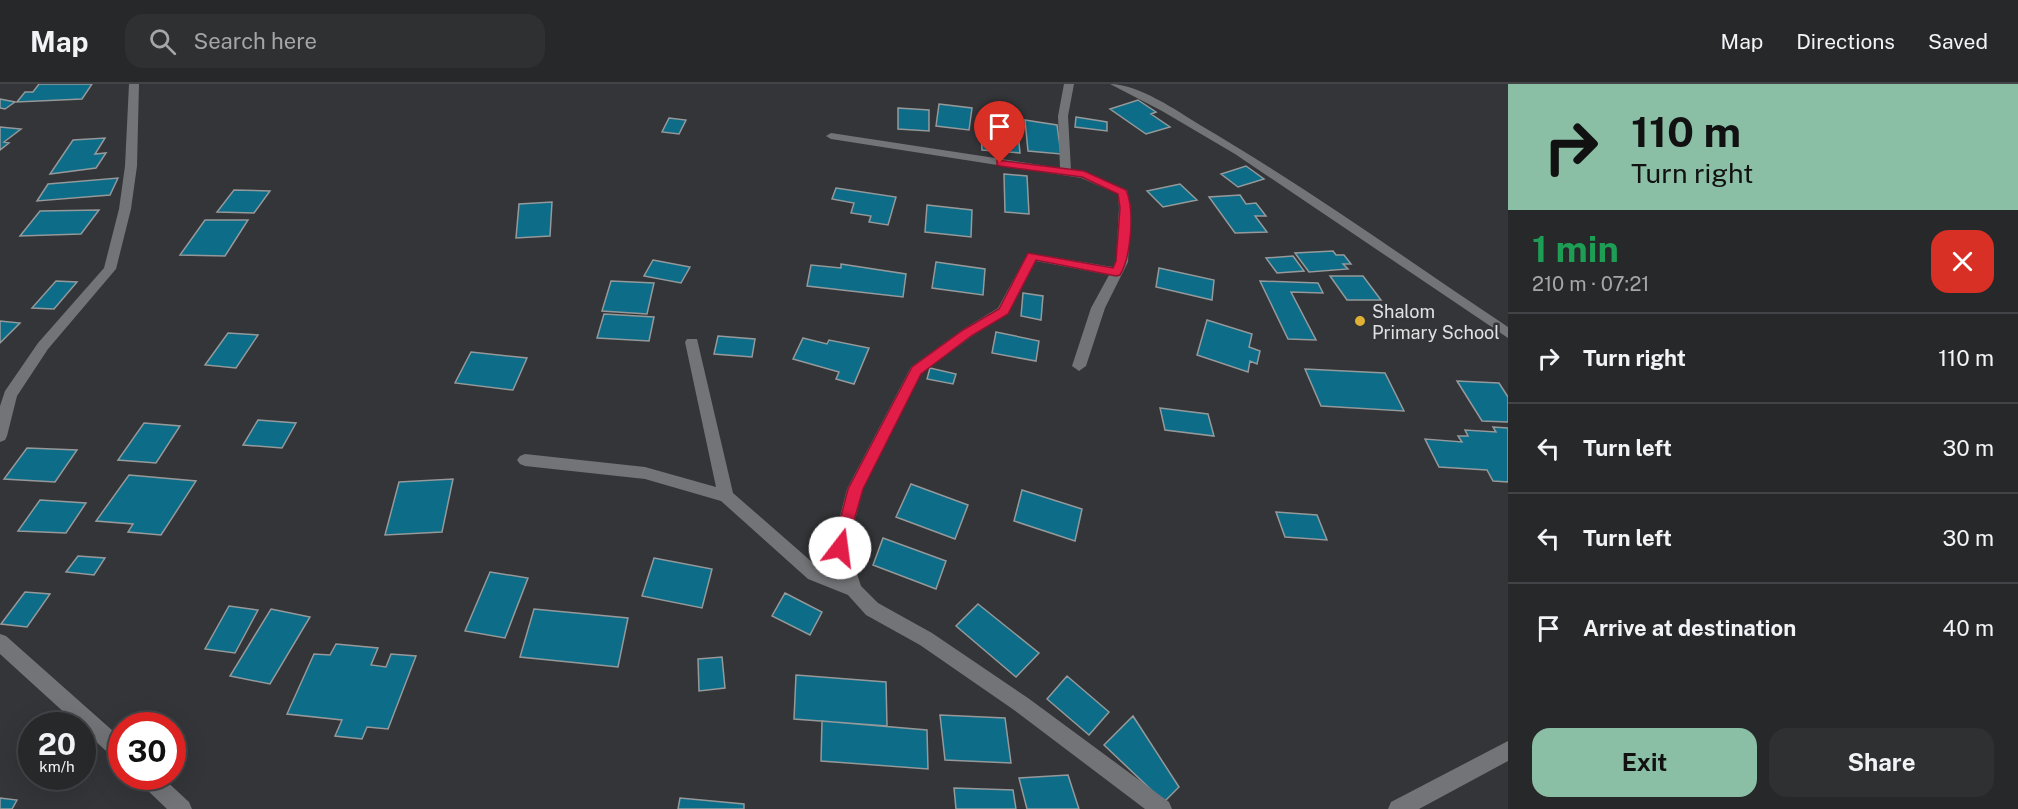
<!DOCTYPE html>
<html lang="en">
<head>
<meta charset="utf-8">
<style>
	:root { --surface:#26282a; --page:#2e3032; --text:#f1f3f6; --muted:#a4a6a8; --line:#424447; --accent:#8abfa5 }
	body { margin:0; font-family:"Public Sans",sans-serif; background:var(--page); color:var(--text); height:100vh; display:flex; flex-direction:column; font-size:22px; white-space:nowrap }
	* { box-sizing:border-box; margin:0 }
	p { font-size:20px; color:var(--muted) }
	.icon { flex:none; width:33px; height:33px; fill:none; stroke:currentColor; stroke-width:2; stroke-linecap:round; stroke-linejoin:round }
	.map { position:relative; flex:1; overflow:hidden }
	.panel { display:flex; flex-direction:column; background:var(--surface); width:510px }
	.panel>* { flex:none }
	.guide { background:#8abfa5; color:#111; overflow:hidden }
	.speed { position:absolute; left:18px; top:628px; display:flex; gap:12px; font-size:30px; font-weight:700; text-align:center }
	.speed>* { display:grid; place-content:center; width:78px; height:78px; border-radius:50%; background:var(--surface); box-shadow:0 6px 24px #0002,0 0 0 2px var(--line); line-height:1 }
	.speed small { font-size:15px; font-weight:400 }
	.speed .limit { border:9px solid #d22; background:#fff; color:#111 }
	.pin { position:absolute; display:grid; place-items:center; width:51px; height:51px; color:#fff; margin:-62px -26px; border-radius:50% 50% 50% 0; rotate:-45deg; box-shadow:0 0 6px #0007 }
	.pin .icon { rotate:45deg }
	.me { position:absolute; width:66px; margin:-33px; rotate:15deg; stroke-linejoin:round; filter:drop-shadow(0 0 4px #0008) }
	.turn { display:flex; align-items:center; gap:21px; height:126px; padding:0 24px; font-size:27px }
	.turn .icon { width:78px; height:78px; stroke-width:2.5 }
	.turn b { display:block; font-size:42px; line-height:51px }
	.round { display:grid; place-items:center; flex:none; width:63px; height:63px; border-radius:18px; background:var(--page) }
	.head { display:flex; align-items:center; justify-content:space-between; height:102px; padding:0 24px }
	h1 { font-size:36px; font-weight:700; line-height:45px; color:#1e9e55 }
	.action { display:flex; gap:12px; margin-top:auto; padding:12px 24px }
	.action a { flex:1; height:69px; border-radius:18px; background:var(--accent); color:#111; font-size:24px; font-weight:700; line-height:69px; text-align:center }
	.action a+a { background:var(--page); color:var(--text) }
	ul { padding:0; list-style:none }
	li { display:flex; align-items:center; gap:18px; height:90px; padding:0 24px; border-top:2px solid var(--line) }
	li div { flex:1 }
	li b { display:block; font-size:22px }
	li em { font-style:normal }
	header { display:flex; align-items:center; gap:36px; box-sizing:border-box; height:84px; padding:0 30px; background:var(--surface); border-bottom:2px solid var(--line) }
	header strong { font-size:28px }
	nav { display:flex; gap:33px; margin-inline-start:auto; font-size:21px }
	.search { width:420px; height:54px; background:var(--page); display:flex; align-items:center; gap:15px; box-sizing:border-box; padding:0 21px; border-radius:18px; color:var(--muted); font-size:22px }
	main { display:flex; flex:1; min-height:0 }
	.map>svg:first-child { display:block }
	.building { fill:#0d6c88; stroke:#95999a; stroke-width:1.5 }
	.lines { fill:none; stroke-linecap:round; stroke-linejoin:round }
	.minor { fill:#737477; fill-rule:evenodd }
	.route { fill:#e11d48; stroke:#92132f; stroke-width:1.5 }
	.poi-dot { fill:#e0b034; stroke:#333538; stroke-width:2 }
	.labels { text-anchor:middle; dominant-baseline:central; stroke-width:5; stroke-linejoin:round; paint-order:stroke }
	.poi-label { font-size:18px; fill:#e0e1e3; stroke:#333538; text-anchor:start }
</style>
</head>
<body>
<header>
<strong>Map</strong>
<div class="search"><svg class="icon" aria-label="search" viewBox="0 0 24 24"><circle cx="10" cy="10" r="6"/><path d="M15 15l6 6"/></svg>Search here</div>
<nav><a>Map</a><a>Directions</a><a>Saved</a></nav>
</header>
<main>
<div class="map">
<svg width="1508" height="725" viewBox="0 0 1508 725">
	<rect width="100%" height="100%" fill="#333538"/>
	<path class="building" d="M39,0H92L82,15L17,18L25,8H33Z
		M0,15L15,18L5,25L0,24Z
		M1138,16L1156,28L1151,30L1170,43L1146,50L1110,25Z
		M939,20L972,24L969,46L936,42Z
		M898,24L929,26V47L898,45Z
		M1076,33L1107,38V47L1075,43Z
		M669,34L686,36L679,50L662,48Z
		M980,36L1017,39L1020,69L982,66Z
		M1025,36L1057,41L1061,70L1028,67Z
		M0,43L21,45L4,58L9,59L0,66Z
		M105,54L95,70L106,69L96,84L50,90L73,56Z
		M1246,82L1264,95L1238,103L1221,90Z
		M1004,90L1027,92L1029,130L1005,128Z
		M118,94L110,111L37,117L48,100Z
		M1180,100L1197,116L1163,123L1147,107Z
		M836,104L896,113L888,141L869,138L871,132L851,129L854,119L832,115Z
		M234,106L270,107L254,129L217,128Z
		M1240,111L1246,120L1256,119L1266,132H1255L1267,148L1235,149L1209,113Z
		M552,118L550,152L516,154L519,120Z
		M927,121L972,126L971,153L925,148Z
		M99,126L81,150L20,152L40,127Z
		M205,136H248L225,172L180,171Z
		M1333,167L1336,171H1344L1351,180H1343L1348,185L1309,188L1295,169Z
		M1293,172L1304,187L1277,189L1266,174Z
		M653,176L690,183L681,199L644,192Z
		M936,178L985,185L983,211L932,204Z
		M841,180L906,190L903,213L807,202L811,181L841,184Z
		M1159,184L1214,196L1212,216L1156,203Z
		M1330,192H1363L1381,216H1347Z
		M56,197L77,198L54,225L32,224Z
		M611,197L654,199L647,230L602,227Z
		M1260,197L1318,199L1323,209L1291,208L1316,256L1288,255Z
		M1023,209L1043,212L1041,236L1021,232Z
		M604,230L654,233L649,257L597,254Z
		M1207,236L1252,250L1249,263L1260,267L1257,280L1250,277L1248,288L1197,271Z
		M0,237L20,239L0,259Z
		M996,248L1039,257L1036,277L992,269Z
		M228,249L258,251L236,284L205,281Z
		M718,252L755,255L752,273L714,270Z
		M803,254L827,260L829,256L869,264L854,300L836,295L839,288L793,275Z
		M471,268L527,274L513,306L455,299Z
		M930,284L956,290L953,300L927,295Z
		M1305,285L1385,289L1404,327L1321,322Z
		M1457,297L1499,299L1508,313V338L1482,337Z
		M1160,324L1208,330L1214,352L1165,346Z
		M258,336L296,339L282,364L243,361Z
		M144,339L180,342L156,379L118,376Z
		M1493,343L1508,344V398L1493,397L1487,386L1439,383L1425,355L1462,358L1458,352H1468L1465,346L1496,348Z
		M27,364L77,366L55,398L4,395Z
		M129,391L196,397L161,451L128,448L133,440L96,437Z
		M453,395L442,448L385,451L399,398Z
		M911,400L968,421L955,455L896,433Z
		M1022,406L1082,425L1075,457L1014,437Z
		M40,416L86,419L66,449L18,447Z
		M1276,428L1317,431L1327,456L1285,453Z
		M883,454L946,477L936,505L873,481Z
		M78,472L105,474L94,491L66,488Z
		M654,474L712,485L702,524L642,512Z
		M490,488L528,494L505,554L465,547Z
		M25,508L50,510L27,543L1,540Z
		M785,509L822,528L810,551L772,532Z
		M978,520L1039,569L1016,593L956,542Z
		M229,522L258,526L235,569L205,565Z
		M271,525L310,533L270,600L230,592Z
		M534,525L628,534L618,583L520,573Z
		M336,560L378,564L371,581L386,583L391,570L416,572L388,645L367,643L362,655L335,652L342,636L287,630L314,570L330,571Z
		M722,573L725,604L699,607L698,575Z
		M796,591L886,598L887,642L794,635Z
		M1067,592L1109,628L1089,651L1047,615Z
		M940,631L1005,634L1011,679L945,676Z
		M1133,632L1179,703L1164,718L1104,661Z
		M822,637L927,646L928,685L821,677Z
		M1068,691L1079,725H1027L1019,694Z
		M954,704L1013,706L1016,725H956Z
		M0,714L17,716L12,725H0Z
		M680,714L744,720V725H678Z"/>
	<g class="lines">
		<path class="minor" d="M129,0H139L137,82L131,125L116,185L48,265L17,312L7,352L5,356L0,358V322L5,307L38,259L104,184L119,125L125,82Z
			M1064,0H1074L1068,32L1071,86L1088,89L1127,106L1131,124L1128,178L1105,224L1086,282L1079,287L1072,282L1091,224L1109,191L1036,177L1008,230L972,252L921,290L863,405L848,463L861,502L878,519L932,549L1028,614L1169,718L1172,725H1145L1014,626L920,561L866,531L848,511L808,495L721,417L645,395L525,382L520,380L517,376L520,372L525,370L645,383L716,403L685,258L687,255H697L733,409L820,485L841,493L832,463L847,405L911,283L962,246L998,224L1028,169L1113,183L1116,178L1119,124L1118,110L1081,94L831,55L826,52L831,49L1060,84L1058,32Z
			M1110,0C1138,0 1176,26 1200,41C1306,103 1406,175 1508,243V254L1235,70L1162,27Z
			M0,550L6,552L122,655V677L115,675L82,645V642H79L0,570Z
			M1508,657V677L1419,725H1388L1391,718Z
			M138,693H162L189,718L192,725H167L141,700Z"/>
	</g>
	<path class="route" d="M997,76L1084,87L1126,106C1135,126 1131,173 1120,191L1116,192L1036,176L1008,230L971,252L921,290L863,405L845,468H835L833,464L848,405L912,283L963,246L999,225L1028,169L1113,184L1116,177L1120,124L1118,110L1082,93L1000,82L997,81Z"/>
	<circle class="poi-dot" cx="1360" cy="237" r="6"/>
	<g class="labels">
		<g class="poi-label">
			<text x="1372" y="227">Shalom<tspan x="1372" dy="21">Primary School</tspan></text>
		</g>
	</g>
</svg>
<div class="speed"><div>20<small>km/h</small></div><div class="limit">30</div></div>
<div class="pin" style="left:1000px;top:79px;background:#d93025"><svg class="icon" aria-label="arrive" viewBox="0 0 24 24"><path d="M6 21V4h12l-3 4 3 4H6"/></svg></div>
<svg class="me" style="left:840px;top:464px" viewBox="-20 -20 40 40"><circle r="19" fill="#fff"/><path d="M0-13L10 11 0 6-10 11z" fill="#e11d48"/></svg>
</div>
<section class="panel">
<div class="guide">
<div class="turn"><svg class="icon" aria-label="right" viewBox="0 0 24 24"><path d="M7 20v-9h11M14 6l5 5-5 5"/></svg><div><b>110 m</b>Turn right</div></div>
</div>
<div class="head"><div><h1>1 min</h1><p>210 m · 07:21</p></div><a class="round" style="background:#d93025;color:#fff"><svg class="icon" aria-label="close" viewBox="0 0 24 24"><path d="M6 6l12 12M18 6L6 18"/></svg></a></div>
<ul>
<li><svg class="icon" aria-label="right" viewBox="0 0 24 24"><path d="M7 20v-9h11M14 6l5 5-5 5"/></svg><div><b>Turn right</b></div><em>110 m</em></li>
<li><svg class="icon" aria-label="left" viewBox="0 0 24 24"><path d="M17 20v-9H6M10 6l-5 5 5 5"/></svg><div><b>Turn left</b></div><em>30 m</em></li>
<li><svg class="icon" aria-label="left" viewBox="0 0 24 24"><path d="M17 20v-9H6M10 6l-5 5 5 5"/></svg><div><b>Turn left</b></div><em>30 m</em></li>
<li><svg class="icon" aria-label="arrive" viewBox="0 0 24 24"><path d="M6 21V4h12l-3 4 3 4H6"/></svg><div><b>Arrive at destination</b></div><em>40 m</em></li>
</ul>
<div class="action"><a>Exit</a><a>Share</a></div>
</section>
</main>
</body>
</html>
